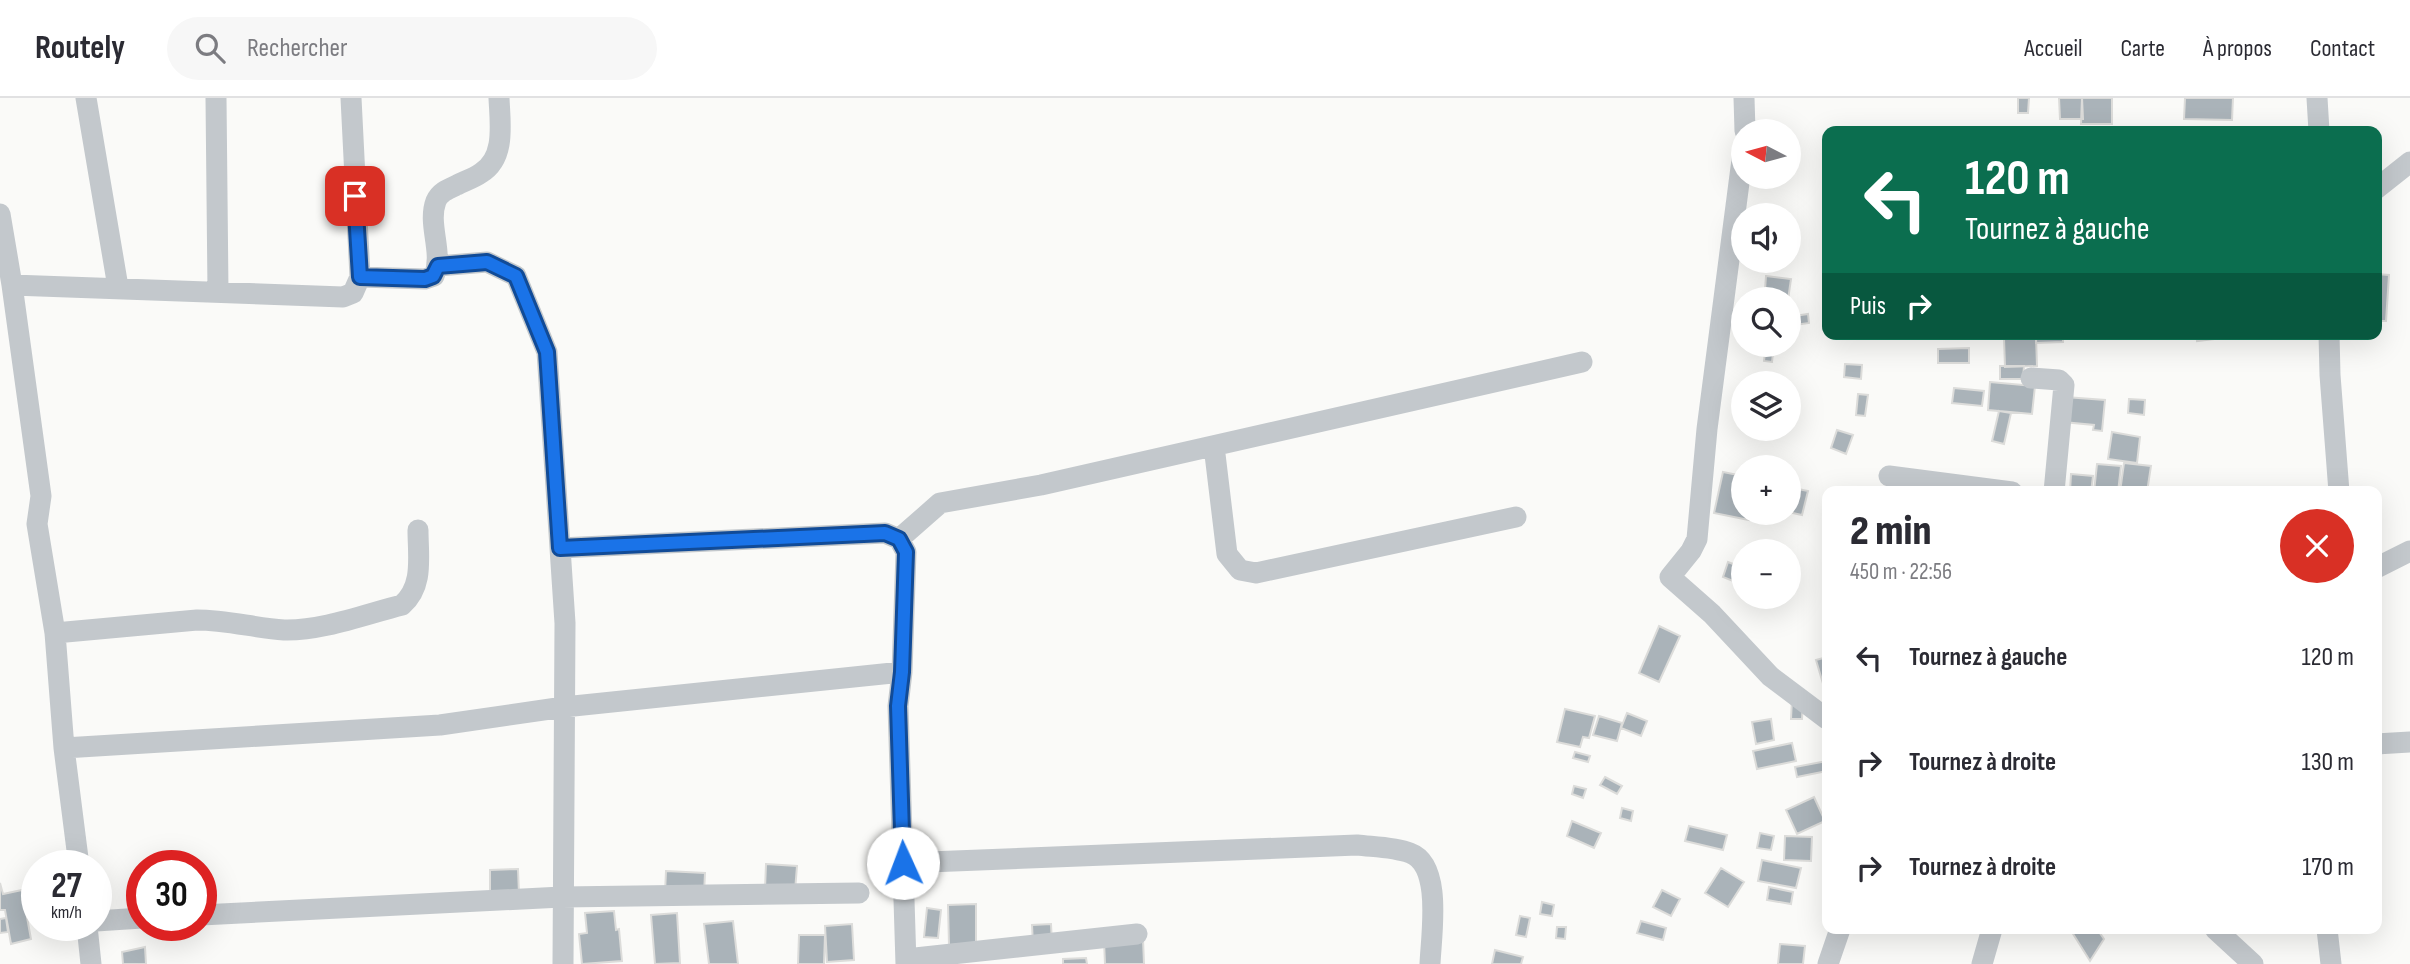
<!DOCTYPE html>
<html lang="fr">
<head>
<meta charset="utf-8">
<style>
	:root { --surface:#fff; --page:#f7f7f7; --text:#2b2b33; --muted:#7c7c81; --line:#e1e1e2 }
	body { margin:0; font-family:"Sofia Sans Condensed",sans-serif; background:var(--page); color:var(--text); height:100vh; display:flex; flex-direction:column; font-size:26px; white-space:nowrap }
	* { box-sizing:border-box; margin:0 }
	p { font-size:23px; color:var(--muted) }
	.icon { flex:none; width:38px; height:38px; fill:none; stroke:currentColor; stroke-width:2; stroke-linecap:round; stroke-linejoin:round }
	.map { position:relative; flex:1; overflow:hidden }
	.details { position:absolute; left:1822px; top:388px; width:560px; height:448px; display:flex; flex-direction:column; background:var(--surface); border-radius:14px; box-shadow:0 7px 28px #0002 }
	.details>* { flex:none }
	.banner { position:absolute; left:1822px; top:28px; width:560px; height:214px; border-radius:14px; box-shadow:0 7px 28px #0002; background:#0b6e4f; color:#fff; overflow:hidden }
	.needle { width:46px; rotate:276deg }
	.tools { position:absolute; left:1731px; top:21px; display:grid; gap:14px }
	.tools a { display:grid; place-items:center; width:70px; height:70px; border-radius:50%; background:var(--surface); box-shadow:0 7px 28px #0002; font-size:35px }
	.speed { position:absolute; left:21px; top:752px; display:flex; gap:14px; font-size:35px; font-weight:700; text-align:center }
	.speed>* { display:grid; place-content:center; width:91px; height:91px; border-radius:50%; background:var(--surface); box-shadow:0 7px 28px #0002; line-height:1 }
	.speed small { font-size:18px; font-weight:400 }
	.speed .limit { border:10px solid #d22; background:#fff; color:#111 }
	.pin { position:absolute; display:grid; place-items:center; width:60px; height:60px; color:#fff; margin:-30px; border-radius:14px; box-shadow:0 4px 10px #0006 }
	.me { position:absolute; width:77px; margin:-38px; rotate:358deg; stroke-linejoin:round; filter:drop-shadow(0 0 5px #0008) }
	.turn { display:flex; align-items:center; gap:24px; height:147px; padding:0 28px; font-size:32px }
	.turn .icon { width:91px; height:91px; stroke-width:2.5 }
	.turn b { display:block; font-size:49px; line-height:60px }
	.then { display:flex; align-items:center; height:66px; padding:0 28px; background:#0003; gap:14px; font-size:26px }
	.round { display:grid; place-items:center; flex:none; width:74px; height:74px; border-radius:37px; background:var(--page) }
	.headline { display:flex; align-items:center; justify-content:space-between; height:119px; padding:0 28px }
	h1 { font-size:42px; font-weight:800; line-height:52px }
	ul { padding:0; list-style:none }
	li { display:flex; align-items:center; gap:21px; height:105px; padding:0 28px }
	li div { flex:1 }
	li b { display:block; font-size:26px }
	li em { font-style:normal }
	header { display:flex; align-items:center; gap:42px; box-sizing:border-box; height:98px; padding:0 35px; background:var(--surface); border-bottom:2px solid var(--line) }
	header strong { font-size:33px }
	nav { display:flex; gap:38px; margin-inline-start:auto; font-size:24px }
	.search { width:490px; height:63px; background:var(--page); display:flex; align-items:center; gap:18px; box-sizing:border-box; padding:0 24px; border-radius:38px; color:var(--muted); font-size:26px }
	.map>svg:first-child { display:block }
	.building { fill:#aab3b9; stroke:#dcdcda; stroke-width:2 }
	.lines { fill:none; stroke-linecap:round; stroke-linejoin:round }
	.minor { stroke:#c3c8cc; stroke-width:21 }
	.route-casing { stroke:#114b97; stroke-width:18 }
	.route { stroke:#1a73e8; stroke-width:12 }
</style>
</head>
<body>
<header>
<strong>Routely</strong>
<div class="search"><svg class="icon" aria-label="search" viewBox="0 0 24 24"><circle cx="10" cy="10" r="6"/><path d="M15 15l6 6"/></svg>Rechercher</div>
<nav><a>Accueil</a><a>Carte</a><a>À propos</a><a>Contact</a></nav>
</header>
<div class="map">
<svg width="2410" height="866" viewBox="0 0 2410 866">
	<rect width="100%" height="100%" fill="#fafaf8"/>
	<path class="building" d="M2018,0H2029L2028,15H2018Z
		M2059,0H2082L2083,21H2060Z
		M2082,0H2112V26H2081Z
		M2185,0H2233L2232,22L2184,21Z
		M2376,176L2389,177L2386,223H2376Z
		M1766,178L1791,181L1788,202L1777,201L1778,194L1765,192Z
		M1808,216L1809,225L1788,228V219Z
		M2036,236H2063V244L2036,245Z
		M2197,236H2238V238L2197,243Z
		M2036,239L2037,268L2005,269L2004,240Z
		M1766,247H1774L1772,264L1764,263Z
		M1969,250V265H1938V251Z
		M1845,266L1862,267L1861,281L1844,279Z
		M2000,268H2024L2023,281H2000Z
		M1990,284L2035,288L2032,316L1988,312Z
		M1954,290L1984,293L1982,308L1952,305Z
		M1858,296L1868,297L1865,318L1856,317Z
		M2065,299L2105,302L2102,333L2093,332L2094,327L2063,324Z
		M2129,301L2145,302L2144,317L2128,315Z
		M1999,313L2011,315L2004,346L1992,343Z
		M1837,332L1853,337L1846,356L1831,350Z
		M2112,334L2140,339L2137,365L2108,361Z
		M2124,365L2151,368L2147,394H2120Z
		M2097,366L2121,368L2118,394H2094Z
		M1723,374L1743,378V415H1751L1749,422L1714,415Z
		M2071,376L2093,378L2091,394H2070Z
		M1788,389L1808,393L1802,417L1788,414Z
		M1728,464L1743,470V487L1723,479Z
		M1659,528L1680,538L1659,584L1639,575Z
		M1827,559V589H1824L1816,562Z
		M1792,601L1803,602L1802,621H1791Z
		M1565,611L1595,618L1589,640L1583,639L1580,649L1557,644Z
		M1627,615L1647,623L1641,638L1621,630Z
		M1599,618L1622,625L1617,643L1593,637Z
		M1771,621L1774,642L1756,646L1752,624Z
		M1792,645L1796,663L1757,671L1753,653Z
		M1575,654L1590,658L1588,664L1573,660Z
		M1827,663V673L1797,679L1795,669Z
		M1605,679L1622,688L1617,696L1600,687Z
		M1574,688L1586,691L1583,700L1572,696Z
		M1814,699L1825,723L1797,736L1786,712Z
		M1622,710L1633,713L1631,723L1620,720Z
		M1572,723L1601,735L1594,750L1567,738Z
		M1689,728L1727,737L1723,752L1685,743Z
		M1760,735L1774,738L1771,752L1757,750Z
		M1785,738L1812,739L1811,763L1784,762Z
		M1762,762L1801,770L1796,790L1758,783Z
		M766,766L797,768L795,793L765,791Z
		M1721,770L1744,784L1728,809L1705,795Z
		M518,771L519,796H490V772Z
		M666,773L705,775L704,796L665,795Z
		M0,785L3,796L22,792L31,841L11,846L5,812H0Z
		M1769,789L1793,794L1791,806L1767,802Z
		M1662,792L1680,801L1671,818L1653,809Z
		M1542,804L1554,807L1552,818L1540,816Z
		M976,806V846L949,847L948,807Z
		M927,810L941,812L938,840L924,839Z
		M614,813L616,832L619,831L622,863L582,866L579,836L587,835L585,815Z
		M677,815L680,865L655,866L651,817Z
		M1520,818L1530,820L1526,839L1516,837Z
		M6,820L8,834L0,835V821Z
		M733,823L738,866H709L704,826Z
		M1641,823L1666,830L1663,842L1637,835Z
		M852,826L854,862L827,864L825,828Z
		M1051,826L1052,845L1033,846L1032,827Z
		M1557,829H1566L1565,841L1556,840Z
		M2070,831H2097L2104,841L2090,863Z
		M799,837H825L824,866H798Z
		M1143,841L1144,866H1105L1104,843Z
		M1780,846L1805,848L1803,866H1778Z
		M145,849L146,866H123L122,854Z
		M1495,852L1523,859L1521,866H1492Z
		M1086,860L1087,866H1063V861Z"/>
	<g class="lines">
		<path class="minor" d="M86,0L118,189
			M216,0L218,194
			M1744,0L1745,33
			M2317,0L2319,33
			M1743,54L1707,331L1697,441L1691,453L1670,479L1712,516L1770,578L1827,621
			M2376,91L2410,64
			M0,116L12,187L41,398L37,426L55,535L64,650L79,768
			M438,168L487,164L516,178L547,254L565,525L563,866
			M360,179L425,181L434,178C444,154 427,127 436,103C440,94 448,91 457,87C465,83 474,80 481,75C506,60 500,25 499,0
			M12,187L343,199L353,195L360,179L351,0
			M2329,236L2330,277L2339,394
			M2031,280L2059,282L2064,287L2054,394
			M1214,348L1227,456L1240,472L1256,475L1516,419
			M1889,378L2012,394
			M899,441L940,405L1041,387L1582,264
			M560,450L885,435L899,441L906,454L902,574L898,608L906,866
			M2376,470L2410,453
			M55,535L197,522C226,522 255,530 284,532C322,533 366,516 402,507C424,488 418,459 418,432
			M2376,646L2410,644
			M64,650L440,627L564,609L902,574
			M903,765L1357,747C1374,749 1394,749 1410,755C1443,767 1431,838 1430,866
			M201,817L562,799L859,795
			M96,823L142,820
			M87,828L91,866
			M2215,831L2253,866
			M2327,831L2331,866
			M906,861L1137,836
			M1828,866L1840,831
			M1982,866L1992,831"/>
	</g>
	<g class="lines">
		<g class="route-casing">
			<path id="route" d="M355,98L360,179L425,181L433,178L438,168L487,164L516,178L547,254L560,450L885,435L899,441L906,454L902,574L898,608L903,765"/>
		</g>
		<use href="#route" class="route"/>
	</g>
</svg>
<div class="tools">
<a><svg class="needle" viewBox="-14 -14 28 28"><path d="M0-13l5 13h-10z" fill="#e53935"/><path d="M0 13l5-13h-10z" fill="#7c7c81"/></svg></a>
<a><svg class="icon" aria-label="sound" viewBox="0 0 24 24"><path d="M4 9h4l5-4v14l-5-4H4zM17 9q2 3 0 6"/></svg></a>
<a><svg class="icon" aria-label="search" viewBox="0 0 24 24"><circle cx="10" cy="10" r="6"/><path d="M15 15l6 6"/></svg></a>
<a><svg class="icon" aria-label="layers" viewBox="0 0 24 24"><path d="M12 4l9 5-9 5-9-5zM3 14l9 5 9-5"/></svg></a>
<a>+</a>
<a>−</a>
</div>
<div class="speed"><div>27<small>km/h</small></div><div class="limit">30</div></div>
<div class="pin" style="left:355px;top:98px;background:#d93025"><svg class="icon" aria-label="arrive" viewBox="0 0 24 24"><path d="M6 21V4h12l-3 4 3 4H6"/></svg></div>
<svg class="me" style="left:903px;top:765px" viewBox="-20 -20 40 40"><circle r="19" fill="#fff"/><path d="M0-13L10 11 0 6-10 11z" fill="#1a73e8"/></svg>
<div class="banner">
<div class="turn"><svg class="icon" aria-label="left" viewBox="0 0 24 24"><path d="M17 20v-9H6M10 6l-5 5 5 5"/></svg><div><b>120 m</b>Tournez à gauche</div></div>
<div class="then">Puis<svg class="icon" aria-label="right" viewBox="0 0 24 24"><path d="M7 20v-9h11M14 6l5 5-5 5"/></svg></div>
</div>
<section class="details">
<div class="headline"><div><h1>2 min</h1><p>450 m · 22:56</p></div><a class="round" style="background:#d93025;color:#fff"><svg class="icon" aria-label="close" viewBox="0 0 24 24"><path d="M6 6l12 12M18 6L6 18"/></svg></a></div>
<ul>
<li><svg class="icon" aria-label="left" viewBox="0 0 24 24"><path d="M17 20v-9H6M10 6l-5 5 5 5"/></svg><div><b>Tournez à gauche</b></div><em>120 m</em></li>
<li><svg class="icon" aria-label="right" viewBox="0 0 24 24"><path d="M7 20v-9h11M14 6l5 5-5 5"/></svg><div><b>Tournez à droite</b></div><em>130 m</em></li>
<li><svg class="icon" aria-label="right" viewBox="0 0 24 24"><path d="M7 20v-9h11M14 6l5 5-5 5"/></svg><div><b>Tournez à droite</b></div><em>170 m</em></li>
</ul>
</section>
</div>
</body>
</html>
